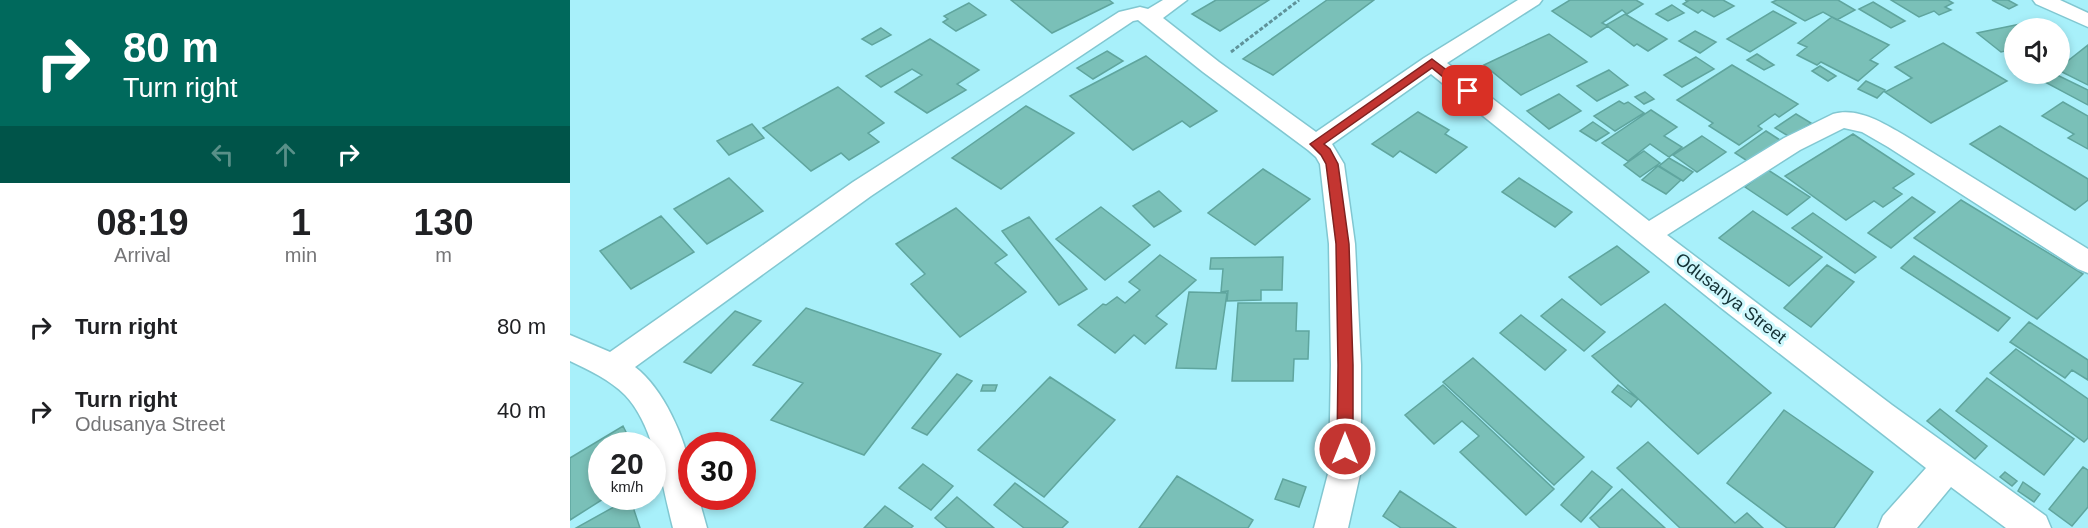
<!DOCTYPE html>
<html lang="en">
<head>
<meta charset="utf-8">
<style>
	:root { --surface:#fff; --page:#f2f2f2; --text:#202124; --muted:#757577 }
	body { margin:0; font-family:Helvetica,sans-serif; background:var(--page); color:var(--text); height:100vh; display:flex; flex-direction:column; font-size:22px; white-space:nowrap }
	* { box-sizing:border-box; margin:0 }
	p { font-size:20px; color:var(--muted) }
	.icon { flex:none; width:33px; height:33px; fill:none; stroke:currentColor; stroke-width:2; stroke-linecap:round; stroke-linejoin:round }
	.map { position:relative; flex:1; overflow:hidden }
	.sheet { display:flex; flex-direction:column; background:var(--surface); width:570px }
	.sheet>* { flex:none }
	.guide { background:#00695c; color:#fff; overflow:hidden }
	.controls { position:absolute; left:1434px; top:18px; display:grid; gap:12px }
	.controls a { display:grid; place-items:center; width:66px; height:66px; border-radius:50%; background:var(--surface); box-shadow:0 3px 9px #0003; font-size:30px }
	.speed { position:absolute; left:18px; top:432px; display:flex; gap:12px; font-size:30px; font-weight:700; text-align:center }
	.speed>* { display:grid; place-content:center; width:78px; height:78px; border-radius:50%; background:var(--surface); box-shadow:0 3px 9px #0003; line-height:1 }
	.speed small { font-size:15px; font-weight:400 }
	.speed .limit { border:9px solid #d22; background:#fff; color:#111 }
	.pin { position:absolute; display:grid; place-items:center; width:51px; height:51px; color:#fff; margin:-26px; border-radius:12px; box-shadow:0 3px 9px #0006 }
	.me { position:absolute; width:66px; margin:-33px; rotate:0deg; stroke-linejoin:round; filter:drop-shadow(0 0 4px #0008) }
	.turn { display:flex; align-items:center; gap:21px; height:126px; padding:0 24px; font-size:27px }
	.turn .icon { width:78px; height:78px; stroke-width:2.5 }
	.turn b { display:block; font-size:42px; line-height:51px }
	.lanes { display:flex; align-items:center; height:57px; padding:0 24px; background:#0003; justify-content:center; gap:30px; direction:ltr }
	.lanes .off { opacity:.35 }
	.eta { display:flex; justify-content:space-evenly; align-items:center; height:102px; text-align:center }
	.eta b { font-size:36px; font-weight:800; line-height:42px }
	ul { padding:0; list-style:none }
	li { display:flex; align-items:center; gap:18px; height:84px; padding:0 24px }
	li div { flex:1 }
	li b { display:block; font-size:22px }
	li em { font-style:normal }
	main { display:flex; flex:1; min-height:0 }
	.map>svg:first-child { display:block }
	.building { fill:#7ac0b8; stroke:#5fa59e; stroke-width:1.5 }
	.lines { fill:none; stroke-linecap:round; stroke-linejoin:round }
	.minor-casing { stroke:#81c7d1; stroke-width:3 }
	.path { stroke:#5f939a; stroke-width:3; stroke-dasharray:4 2; stroke-linecap:butt }
	.minor { fill:#fff; fill-rule:evenodd }
	.route { fill:#c33531; stroke:#7f2220; stroke-width:1.5 }
	.labels { text-anchor:middle; dominant-baseline:central; stroke-width:6; stroke-linejoin:round; paint-order:stroke }
	.street-label { font-size:18px; fill:#133135; stroke:#cef8fd }
</style>
</head>
<body>
<main>
<section class="sheet">
<div class="guide">
<div class="turn"><svg class="icon" aria-label="right" viewBox="0 0 24 24"><path d="M7 20v-9h11M14 6l5 5-5 5"/></svg><div><b>80 m</b>Turn right</div></div>
<div class="lanes"><svg class="icon off" aria-label="left" viewBox="0 0 24 24"><path d="M17 20v-9H6M10 6l-5 5 5 5"/></svg><svg class="icon off" aria-label="ahead" viewBox="0 0 24 24"><path d="M12 20V5M6 11l6-6 6 6"/></svg><svg class="icon" aria-label="right" viewBox="0 0 24 24"><path d="M7 20v-9h11M14 6l5 5-5 5"/></svg></div>
</div>
<div class="eta">
<div><b>08:19</b><p>Arrival</p></div>
<div><b>1</b><p>min</p></div>
<div><b>130</b><p>m</p></div>
</div>
<ul>
<li><svg class="icon" aria-label="right" viewBox="0 0 24 24"><path d="M7 20v-9h11M14 6l5 5-5 5"/></svg><div><b>Turn right</b></div><em>80 m</em></li>
<li><svg class="icon" aria-label="right" viewBox="0 0 24 24"><path d="M7 20v-9h11M14 6l5 5-5 5"/></svg><div><b>Turn right</b><p>Odusanya Street</p></div><em>40 m</em></li>
</ul>
</section>
<div class="map">
<svg width="1518" height="528" viewBox="0 0 1518 528">
	<rect width="100%" height="100%" fill="#a8f0fa"/>
	<path class="building" d="M441,0H539L543,3L482,33Z
		M646,0H699L650,31L622,14Z
		M757,0H804L703,75L673,59Z
		M1000,0H1066L1073,4L1057,14L1052,10L1032,23L1038,26L1021,37L982,11Z
		M1115,0H1153L1164,6L1144,17L1132,10L1128,13L1113,4L1118,1Z
		M1207,0H1268L1285,10L1267,20L1253,12L1235,21L1202,2Z
		M1321,0H1378L1383,3L1375,7L1381,10L1369,15L1364,11L1349,17Z
		M1422,0H1438L1447,5L1439,9Z
		M1303,2L1335,21L1321,28L1289,9Z
		M399,3L416,15L386,31L373,22L378,19L374,16Z
		M1102,5L1114,13L1098,21L1086,14Z
		M1203,11L1226,23L1180,52L1157,39Z
		M1055,14L1097,39L1078,51L1067,44L1064,46L1036,25Z
		M1262,17L1319,45L1300,60L1308,64L1288,81L1251,62L1247,65L1227,55L1237,47L1228,43Z
		M1455,23L1462,28H1444V49L1431,52L1407,33Z
		M311,28L321,35L302,45L292,39Z
		M1125,31L1146,42L1130,53L1109,41Z
		M979,34L1017,62L951,95L914,65Z
		M360,39L409,70L387,84L396,90L357,113L325,92L352,75L342,69L311,87L296,76Z
		M1373,43L1437,81L1361,123L1315,92L1342,78L1325,67Z
		M1518,45V85L1490,71V67Z
		M537,51L553,61L523,79L507,68Z
		M1187,54L1204,65L1194,70L1177,60Z
		M576,56L647,111L620,127L612,121L563,150L500,96Z
		M1126,57L1144,69L1112,87L1094,75Z
		M1162,65L1228,104L1209,117L1205,114L1188,126L1192,129L1169,145L1139,126L1143,123L1107,100Z
		M1250,66L1266,76L1258,81L1242,71Z
		M1039,70L1058,85L1027,101L1007,86Z
		M1485,74L1518,90V105L1473,81Z
		M1296,81L1315,90L1307,98L1288,89Z
		M268,87L314,123L298,133L309,142L279,160L271,153L241,171L193,128Z
		M1075,92L1084,99L1074,104L1065,97Z
		M989,94L1011,111L979,129L957,111Z
		M1049,101L1054,104L1058,102L1074,113L1045,131L1024,116Z
		M1493,102L1518,116V149L1498,138L1504,134L1472,116Z
		M456,106L504,133L431,189L382,158Z
		M1081,110L1107,127L1094,136L1112,147L1099,157L1080,144L1058,161L1032,143Z
		M848,112L879,130L875,134L897,147L866,173L830,151L823,157L802,144Z
		M1226,114L1241,123L1220,137L1205,128Z
		M1023,122L1039,133L1026,141L1010,131Z
		M182,124L194,138L159,155L147,141Z
		M1430,126L1518,179V200L1505,210L1400,144Z
		M1196,131L1210,140L1179,162L1165,153Z
		M1283,134L1344,174L1323,188L1332,194L1313,207L1304,201L1276,220L1215,176Z
		M1132,136L1156,152L1127,172L1103,155Z
		M1074,151L1090,163L1070,177L1054,165Z
		M1099,158L1123,172L1113,181L1089,166Z
		M1088,166L1111,180L1096,194L1072,180Z
		M693,169L740,199L685,245L638,213Z
		M1198,170L1240,197L1217,215L1175,187Z
		M159,178L193,211L137,244L104,209Z
		M949,178L1002,212L985,227L932,192Z
		M589,191L611,211L584,227L563,206Z
		M1342,197L1365,212L1321,248L1298,233Z
		M1391,200L1513,274L1467,319L1344,238Z
		M531,207L580,245L535,280L486,239Z
		M386,208L437,255L425,263L456,292L390,337L341,284L355,274L326,244Z
		M1183,211L1252,257L1219,286L1149,238Z
		M1243,213L1306,257L1285,273L1222,228Z
		M91,216L124,252L61,289L30,251Z
		M459,217L517,289L489,305L432,231Z
		M1047,246L1079,272L1031,305L999,277Z
		M590,255L626,280L586,316L597,324L575,344L564,335L545,353L508,325L533,304L536,305L547,297L555,303L570,290L559,282Z
		M1344,256L1440,318L1428,331L1331,268Z
		M713,257L712,290H691V300L657,301L658,291L651,292L653,269H640L641,258Z
		M1257,265L1284,282L1241,327L1214,308Z
		M619,292L657,293L646,369L606,368Z
		M992,299L1035,332L1014,351L971,316Z
		M668,303H727L726,331H739L738,359H724L723,381H662Z
		M1095,304L1201,393L1128,454L1022,356Z
		M236,308L371,354L294,455L201,420L233,383L183,365Z
		M165,311L191,321L141,373L114,362Z
		M951,315L996,350L975,370L930,333Z
		M1459,322L1518,360V380L1502,370L1495,378L1440,342Z
		M1446,349L1518,399V438L1514,442L1420,373Z
		M903,358L1014,457L984,485L873,382Z
		M387,374L402,381L357,435L342,428Z
		M480,377L545,420L474,497L408,450Z
		M1417,378L1504,439L1474,475L1386,411Z
		M413,385H427L425,391H411Z
		M873,385L984,489L956,515L890,452L909,436L892,421L864,444L835,415Z
		M1048,385L1068,399L1061,407L1042,392Z
		M1370,409L1417,446L1405,459L1357,421Z
		M1214,410L1303,472L1264,528H1217L1157,483Z
		M53,426L63,446H32V496H38L0,520V458Z
		M1078,442L1165,523L1177,513L1193,528H1110L1047,468Z
		M353,464L383,486L361,510L329,488Z
		M1513,467L1518,470V507L1502,526L1479,509Z
		M1022,471L1042,487L1011,522L991,505Z
		M1435,472L1447,481L1442,486L1430,477Z
		M607,476L683,520L678,528H569Z
		M713,479L736,487L729,507L705,499Z
		M1453,482L1470,494L1464,502L1448,491Z
		M445,483L498,522L492,528H454L424,505Z
		M1052,489L1095,528H1030L1020,518Z
		M830,491L886,528H831L813,516Z
		M387,497L424,528H377L365,518Z
		M60,498L70,528H6Z
		M315,506L343,526L341,528H294Z"/>
	<g class="lines">
		<g class="minor-casing">
			<path id="minor" d="M593,0H617L593,18L649,62L746,132L854,58L948,0H972L969,4L877,63L1079,221L1214,138L1263,114C1288,107 1313,123 1334,135L1518,249V273L1508,269L1318,147L1292,132L1274,128L1230,150L1097,235L1322,405L1476,516L1481,528H1436L1381,487L1347,528H1308L1313,516L1356,468L1150,307L861,74L762,144L774,164L785,244L791,365V470L778,528H744L759,470L761,365L759,244L750,164L746,157L738,150L633,72L568,20L563,21L301,196L65,367C93,388 116,439 121,473C123,480 122,489 122,496H128L137,528H103C92,487 85,426 55,395C40,380 19,370 0,361V335L40,352L283,182L549,12L570,7L578,9Z
				M1463,0H1490L1518,13V27L1466,4Z"/>
		</g>
		<path class="path" d="M661,52L729,0"/>
		<use href="#minor" class="minor"/>
	</g>
	<path class="route" d="M862,59L902,89V94H894L862,68L754,144L760,149L768,164L779,244L783,365V449L781,454L775,457L769,454L767,449L768,365L766,244L756,164L751,155L740,144Z"/>
	<g class="labels">
		<g class="street-label">
			<text transform="translate(1161 298) rotate(38)">Odusanya Street</text>
		</g>
	</g>
</svg>
<div class="controls">
<a><svg class="icon" aria-label="sound" viewBox="0 0 24 24"><path d="M4 9h4l5-4v14l-5-4H4zM17 9q2 3 0 6"/></svg></a>
</div>
<div class="speed"><div>20<small>km/h</small></div><div class="limit">30</div></div>
<div class="pin" style="left:898px;top:91px;background:#d93025"><svg class="icon" aria-label="arrive" viewBox="0 0 24 24"><path d="M6 21V4h12l-3 4 3 4H6"/></svg></div>
<svg class="me" style="left:775px;top:449px" viewBox="-20 -20 40 40"><circle r="17" fill="#c33531" stroke="#fff" stroke-width="3"/><path d="M0-11L8 9 0 5-8 9z" fill="#fff"/></svg>
</div>
</main>
</body>
</html>
